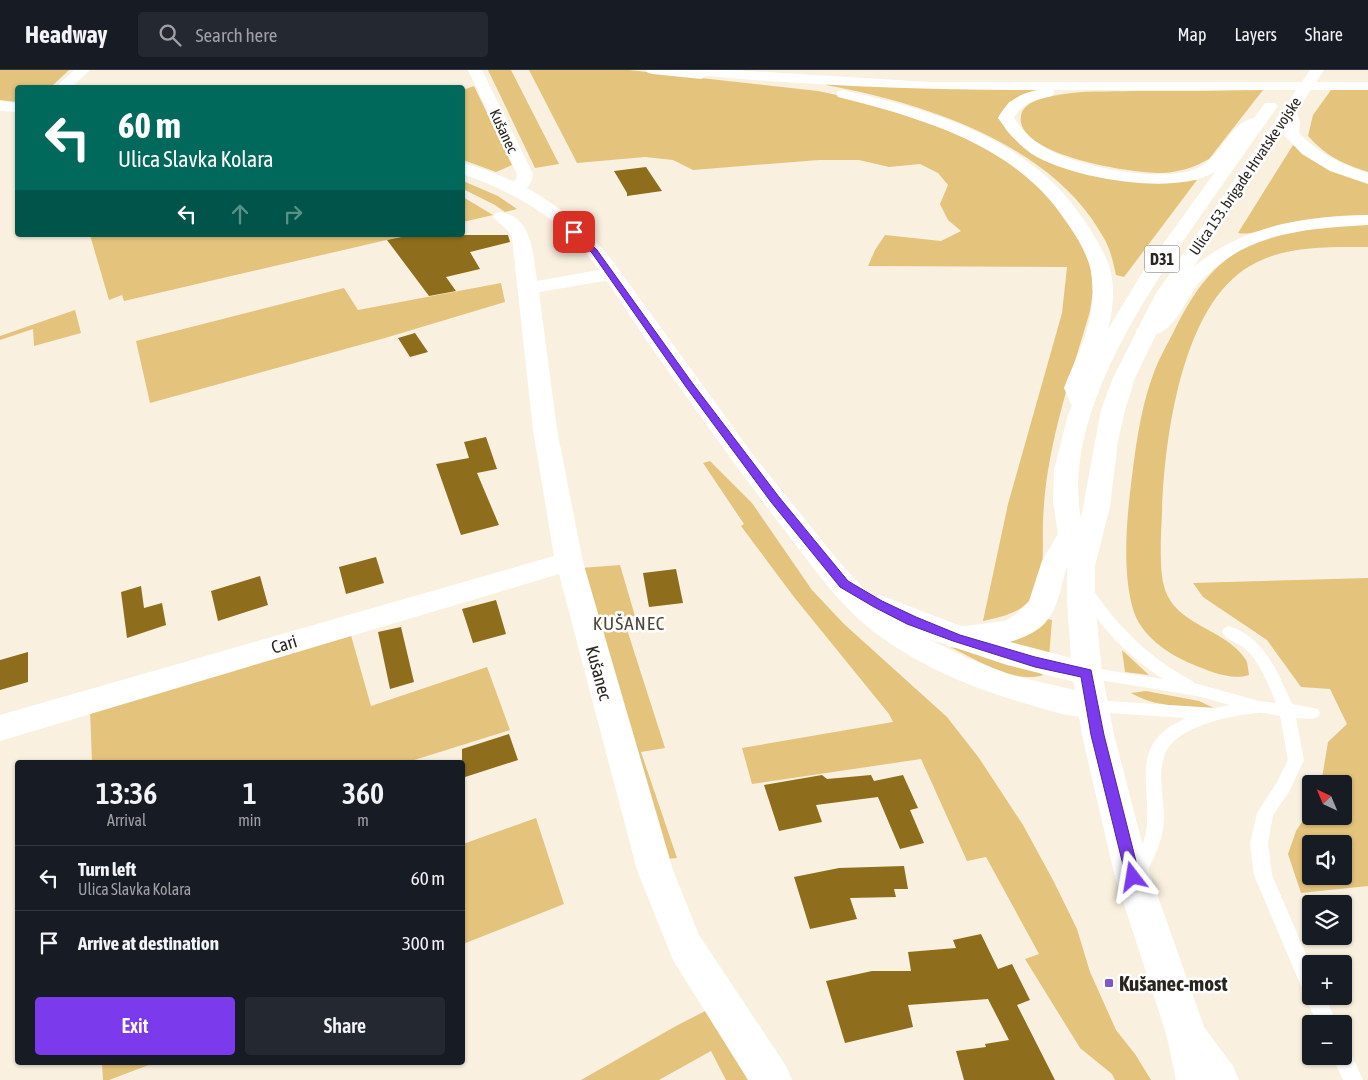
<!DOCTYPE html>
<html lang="en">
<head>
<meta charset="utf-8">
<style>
	:root { --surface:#171b24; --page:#242831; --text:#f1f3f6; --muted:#9ea1a6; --line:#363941; --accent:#7c3aed }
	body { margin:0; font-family:"Asap Condensed",sans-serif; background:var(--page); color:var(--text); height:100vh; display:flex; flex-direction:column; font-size:19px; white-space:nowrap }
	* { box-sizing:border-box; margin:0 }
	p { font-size:16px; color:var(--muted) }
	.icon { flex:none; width:28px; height:28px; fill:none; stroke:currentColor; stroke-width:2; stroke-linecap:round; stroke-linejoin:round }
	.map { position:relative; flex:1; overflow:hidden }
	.drawer { position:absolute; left:15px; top:690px; width:450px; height:305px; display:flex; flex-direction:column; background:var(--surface); border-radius:5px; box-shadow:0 1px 4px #0004 }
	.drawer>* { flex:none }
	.banner { position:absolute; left:15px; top:15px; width:450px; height:152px; border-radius:5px; box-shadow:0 1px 4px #0004; background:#00695c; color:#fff; overflow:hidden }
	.needle { width:32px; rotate:316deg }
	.buttons { position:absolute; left:1302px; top:705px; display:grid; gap:10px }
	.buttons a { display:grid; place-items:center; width:50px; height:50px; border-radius:5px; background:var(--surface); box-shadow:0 1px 4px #0004; font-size:25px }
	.pin { position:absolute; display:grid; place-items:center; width:42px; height:42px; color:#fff; margin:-21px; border-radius:10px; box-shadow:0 2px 8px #0006 }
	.me { position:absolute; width:55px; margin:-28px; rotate:346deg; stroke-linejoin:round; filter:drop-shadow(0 0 4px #0008) }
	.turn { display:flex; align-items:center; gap:18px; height:105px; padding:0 20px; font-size:22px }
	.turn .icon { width:65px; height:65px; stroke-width:2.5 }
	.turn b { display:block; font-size:35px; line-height:42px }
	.lanes { display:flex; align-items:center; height:48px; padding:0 20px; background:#0003; justify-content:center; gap:25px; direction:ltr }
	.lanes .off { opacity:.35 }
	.eta { display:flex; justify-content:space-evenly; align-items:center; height:85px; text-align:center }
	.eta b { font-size:30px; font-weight:600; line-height:35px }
	.button { display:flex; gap:10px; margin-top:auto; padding:10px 20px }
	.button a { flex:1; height:58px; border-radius:5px; background:var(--accent); color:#fff; font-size:20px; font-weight:600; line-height:58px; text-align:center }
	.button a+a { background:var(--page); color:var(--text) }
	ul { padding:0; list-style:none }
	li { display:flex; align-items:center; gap:15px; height:65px; padding:0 20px; border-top:1px solid var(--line) }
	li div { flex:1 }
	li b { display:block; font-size:19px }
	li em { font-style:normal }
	header { display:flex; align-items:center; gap:30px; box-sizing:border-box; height:70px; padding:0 25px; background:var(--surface); border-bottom:1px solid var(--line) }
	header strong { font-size:24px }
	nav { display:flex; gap:28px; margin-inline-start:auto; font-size:18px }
	.search { width:350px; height:45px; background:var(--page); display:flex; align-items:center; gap:12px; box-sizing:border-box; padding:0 18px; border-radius:5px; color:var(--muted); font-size:19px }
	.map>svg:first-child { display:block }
	.green { fill:#e4c37d; fill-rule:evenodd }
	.building { fill:#8e6e1c }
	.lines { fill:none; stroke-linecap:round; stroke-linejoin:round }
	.service { fill:#fff; fill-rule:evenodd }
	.minor { fill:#fff; fill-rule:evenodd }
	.tertiary { fill:#fff; fill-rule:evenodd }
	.secondary { fill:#fff; fill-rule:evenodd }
	.primary { fill:#fff; fill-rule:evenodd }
	.motorway { fill:#fff; fill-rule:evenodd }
	.route { fill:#7c3aed; stroke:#51269a }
	.poi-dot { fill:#7f56d0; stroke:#fff; stroke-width:2 }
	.labels { text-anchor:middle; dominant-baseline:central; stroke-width:5; stroke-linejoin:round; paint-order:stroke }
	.far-street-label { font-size:15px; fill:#29251f; stroke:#fff }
	.shield { fill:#fff; stroke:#696662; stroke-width:1 }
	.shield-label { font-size:16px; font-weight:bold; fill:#29251f }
	.street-label { font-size:18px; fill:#29251f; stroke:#fff }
	.neighbourhood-label { font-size:19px; letter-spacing:1px; fill:#4e4739; stroke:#fff }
	.near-poi-label { font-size:21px; font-weight:bold; fill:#29251f; stroke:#fff; text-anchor:start }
</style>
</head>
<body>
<header>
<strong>Headway</strong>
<div class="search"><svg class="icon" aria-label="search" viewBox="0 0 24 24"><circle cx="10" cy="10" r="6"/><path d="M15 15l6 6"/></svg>Search here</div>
<nav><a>Map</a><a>Layers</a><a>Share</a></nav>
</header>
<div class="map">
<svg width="1368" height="1010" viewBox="0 0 1368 1010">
	<rect width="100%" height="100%" fill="#f9f0df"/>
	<path class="green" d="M0,0H69L51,17L18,18L17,32L0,30Z
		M488,0H511L559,94L535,98Z
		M529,0H629L818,21L865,31L972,69L1035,108L1090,185L1093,222L1090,241C1070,310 1045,380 1043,453C1042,476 1046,507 1033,527C1022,543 1000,547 983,551L1008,434L1062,243L1067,197L868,196L875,180L885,165L941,171L961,161L948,150L940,134L948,115L938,103L920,94L889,97L859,90H819L693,100L673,90L645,87L577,93Z
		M828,13L1040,20L1009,32L1001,44V51L1007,61L1021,75L1075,99L1197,110L1124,207L1116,205C1114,196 1112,187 1109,179C1105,168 1098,159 1092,149C1035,69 919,32 826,15Z
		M474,16L512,95L496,102L463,90V20Z
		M1263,20L1209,89C1195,97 1180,102 1163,103C1136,104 1014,86 1021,46C1023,31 1046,27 1058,25C1083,20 1109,22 1134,21C1177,21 1220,21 1263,20Z
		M1331,20H1368V102C1342,93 1327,87 1308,66L1313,45Z
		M1293,75L1368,112V145C1340,145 1310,148 1282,154C1268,157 1251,166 1238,163Z
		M463,111L498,126L517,139L505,142L495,135L463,119Z
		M463,127L493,145L463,152Z
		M1368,154V177C1329,177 1285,175 1250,196C1181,235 1164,372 1162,444C1161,463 1159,498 1164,516C1174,556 1226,558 1246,590C1248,594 1248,600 1249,605C1231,611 1209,601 1192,594C1169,585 1140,565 1133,539C1123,505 1126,458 1130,423C1135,383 1139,343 1153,305C1158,290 1167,275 1174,261C1190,229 1206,202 1237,182C1274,158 1325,157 1368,154Z
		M90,165H408L124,231L122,225L109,230Z
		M501,213L505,232L385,268L150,333L136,271L344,218L358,240Z
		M75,240L81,263L34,276L33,259L0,270V266Z
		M710,391L752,433L812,520L844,554L947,647L979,688L1023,755L1054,812L1077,859L1090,902L1116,960L1135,984L1151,1010H1115L1112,1004L1080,978L1025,889L1039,884L986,787L967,791L921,689L752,714L742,678L893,652L889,644L794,527L741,456L744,454L703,393Z
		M620,495L635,546L623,547L665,678L641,682L677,788L664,789L581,498Z
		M1368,508V816L1301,823L1288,784L1296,761L1311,738V746H1344V714H1321L1328,672L1347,654L1330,619L1301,617L1267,570L1203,527L1193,513ZM1311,774H1344V806H1311Z
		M1043,548L1052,550L1049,587L1007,573Z
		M350,562L371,636L487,597L510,660L408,692H92L90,639Z
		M944,574L1039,602L1043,605C1014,615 970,586 944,574Z
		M1122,580L1149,605L1125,602Z
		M1146,621L1199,631L1214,638C1186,636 1156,638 1131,623Z
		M536,748L564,834L463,874V774Z
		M715,936L757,1010H726L711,981L659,1010H581L676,956Z
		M102,993V992L154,993L109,1010H103Z"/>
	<path class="building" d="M646,97L662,121L627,126V123L614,101Z
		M411,165H508L510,172L470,182L480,199L446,207L456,221L429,226L387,170Z
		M415,263L428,282L410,287L398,268Z
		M486,367L497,399L477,403L499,455L461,465L436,394L469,388L464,372Z
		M376,487L384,513L346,524L339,497Z
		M676,499L683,533L649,537L643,503Z
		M260,506L268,535L218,551L211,521Z
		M141,516L144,538L162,533L166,555L127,568L121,522Z
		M496,530L506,564L473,573L462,539Z
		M401,557L414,612L390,619L378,562Z
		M28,582V612L0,620V590Z
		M509,664L518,690L462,708V679Z
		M822,705L827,709L871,705L874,711L903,705L918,738L910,740L924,773L900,779L878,727L816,735L822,752L779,761L764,715Z
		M904,796L908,819H894L896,827L850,828L857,849L810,859L794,807L839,798Z
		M981,864L998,899L1012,894L1030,930L1017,935L1055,1010H964L956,981L986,977L985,974L1009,970L988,929L908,935L913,957L845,973L826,911L872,901H911L908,882L956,878L953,870Z"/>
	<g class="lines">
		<path class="service" d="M1086,516L1091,517C1120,559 1147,586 1192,611L1194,613L1259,631L1276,633C1268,614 1260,591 1244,578C1237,572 1226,570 1222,562L1224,558L1229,556C1265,568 1278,603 1292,634L1318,639L1320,643L1318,647L1312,649L1296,648L1304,690L1289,722L1273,745L1268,773L1272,805L1311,896V926H1325L1337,954H1317L1254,805L1250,773L1257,743L1277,712L1288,690L1280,646C1273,645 1264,642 1257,643C1230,646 1173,656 1164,687C1158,705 1163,725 1164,744C1164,769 1155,788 1142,809L1136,811L1130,809L1127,803C1134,789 1144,777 1146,761C1153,713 1126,675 1186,648L1093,642L1088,640L1085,636L1088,632L1093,630L1215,638L1230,635L1197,626L1082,607L1079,603L1082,599L1087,597L1163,609C1128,586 1099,557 1079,521L1081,517Z
			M1344,977L1349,979L1363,1010H1343L1332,986H1344Z"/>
		<path class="minor" d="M468,0H482L533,104C532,117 520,126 507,123L504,119L516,109L517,104Z
			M502,142C533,149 533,185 537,211L610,198L617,200L620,204L617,208L610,210L539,222L557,360L583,492L673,800L699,865L786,996L792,1010H748L673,890L637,800L559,504L0,671V645L554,486L533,360L512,168L508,161L493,147L496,143Z"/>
		<path class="tertiary" d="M74,0H90L71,18H55Z"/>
		<path class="secondary" d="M0,31L18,33V42L0,41Z
			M462,93C520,107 574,142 611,189L754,386L840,493L872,527L880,525L987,566L1098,595L1102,603L1098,611L1087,615L1007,595L929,569L967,588L1011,605L1104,627L1108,636L1104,645C1080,653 1039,637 1014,630C964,615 915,593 873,561C838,534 813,497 786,462C739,401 694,337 649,274C626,241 605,204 578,174C547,141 505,118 462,104Z"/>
		<path class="primary" d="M1310,0H1324L1175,225L1135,308L1125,340L1118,371L1110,436L1095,496V531L1102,603L1114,665L1151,807L1204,957L1233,996L1239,1010H1176L1166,963L1115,807L1082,665L1072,603L1067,531V496C1061,515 1059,537 1045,553C1027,573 971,584 947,576L942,568L947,560L957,557L1005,551L1015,545L1029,531L1042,491L1058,464L1053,431L1054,400L1068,345L1092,286L1142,203L1265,33H1275L1278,36C1252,72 1227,109 1201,145C1146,225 1062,346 1081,448L1101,340L1113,308L1155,225Z"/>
		<path class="motorway" d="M646,0H733L929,12H1368V20H1053L1054,23L1052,26C1036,30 1022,32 1014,48C1022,60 1031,69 1044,77C1076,97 1166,115 1200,97C1223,85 1234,41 1264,49L1267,52C1262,58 1253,58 1248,64C1235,76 1229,94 1213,103C1172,126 1070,108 1032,84C1017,74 1008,62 998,48C1007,31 1019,24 1037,20C927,20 817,16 707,6L701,9L653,4L648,3Z
			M843,20C936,41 1032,69 1086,153C1097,170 1109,189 1112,208C1117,251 1101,280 1086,318L1094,336L1090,341L1082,343L1074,341L1064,318C1079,280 1096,252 1092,209C1091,191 1080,172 1070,157C1020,76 925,49 838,27L836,24L838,21Z
			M1290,35L1295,37L1300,52L1299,63C1318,83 1342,95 1368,103V114L1330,101L1302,84L1283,64L1282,40L1285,37Z
			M1368,145V155C1316,158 1257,161 1215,198C1208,204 1199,211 1194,220C1181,239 1169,272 1140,264L1136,260C1142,252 1152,252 1158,245C1169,232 1174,215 1186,204C1236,156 1302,147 1368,145Z"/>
	</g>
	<path class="route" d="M572,160H577L597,180L693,314L779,427L848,511L882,531L916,547L960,565L1035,587L1091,600L1104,665L1140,807L1138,812L1133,814L1128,812L1126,807L1091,665L1081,607L1035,597L953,571L907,554L874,537L840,517L771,432L686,317L592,183L572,164Z"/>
	<rect class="poi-dot" x="1104" y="908" width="10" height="10" rx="2.5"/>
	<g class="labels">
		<g class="far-street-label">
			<text transform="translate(504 61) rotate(65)">Kušanec</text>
			<text transform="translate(1245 106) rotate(-56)">Ulica 153. brigade Hrvatske vojske</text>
		</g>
		<rect class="shield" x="1144.5" y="175.5" width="35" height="27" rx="4"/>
		<g class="shield-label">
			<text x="1162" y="189">D31</text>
		</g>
		<g class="street-label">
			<text transform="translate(284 574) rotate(-17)">Cari</text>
			<text transform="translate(599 603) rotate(75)">Kušanec</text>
		</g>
		<g class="neighbourhood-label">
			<text x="629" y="553">KUŠANEC</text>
		</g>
		<g class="near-poi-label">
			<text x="1119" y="913">Kušanec-most</text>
		</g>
	</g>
</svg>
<div class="buttons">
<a><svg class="needle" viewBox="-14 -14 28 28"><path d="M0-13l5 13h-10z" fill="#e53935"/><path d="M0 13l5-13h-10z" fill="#9ea1a6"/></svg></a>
<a><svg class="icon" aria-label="sound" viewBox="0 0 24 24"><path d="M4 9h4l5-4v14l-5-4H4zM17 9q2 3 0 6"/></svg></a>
<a><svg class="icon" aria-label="layers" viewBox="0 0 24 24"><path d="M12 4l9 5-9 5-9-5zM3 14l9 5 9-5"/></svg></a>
<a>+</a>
<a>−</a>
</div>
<div class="pin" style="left:574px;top:162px;background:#d93025"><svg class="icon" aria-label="arrive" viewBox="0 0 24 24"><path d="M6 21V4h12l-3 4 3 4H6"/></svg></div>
<svg class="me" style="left:1133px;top:807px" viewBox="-20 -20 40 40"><path d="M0-17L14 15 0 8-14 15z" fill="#7c3aed" stroke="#fff" stroke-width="4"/></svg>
<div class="banner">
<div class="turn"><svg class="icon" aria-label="left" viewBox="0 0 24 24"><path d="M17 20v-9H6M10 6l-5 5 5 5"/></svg><div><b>60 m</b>Ulica Slavka Kolara</div></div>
<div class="lanes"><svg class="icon" aria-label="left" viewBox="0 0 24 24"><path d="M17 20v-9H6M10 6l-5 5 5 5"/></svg><svg class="icon off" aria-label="ahead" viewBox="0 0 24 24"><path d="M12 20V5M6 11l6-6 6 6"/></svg><svg class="icon off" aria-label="right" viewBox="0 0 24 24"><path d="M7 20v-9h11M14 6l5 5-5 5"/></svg></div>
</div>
<section class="drawer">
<div class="eta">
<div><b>13:36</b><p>Arrival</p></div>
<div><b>1</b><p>min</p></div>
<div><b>360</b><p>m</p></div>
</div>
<ul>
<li><svg class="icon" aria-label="left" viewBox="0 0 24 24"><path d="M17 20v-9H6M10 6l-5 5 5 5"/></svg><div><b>Turn left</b><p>Ulica Slavka Kolara</p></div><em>60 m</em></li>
<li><svg class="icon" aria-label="arrive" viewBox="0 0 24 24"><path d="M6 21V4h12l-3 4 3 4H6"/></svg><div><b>Arrive at destination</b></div><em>300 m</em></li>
</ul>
<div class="button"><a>Exit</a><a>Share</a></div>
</section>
</div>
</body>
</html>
